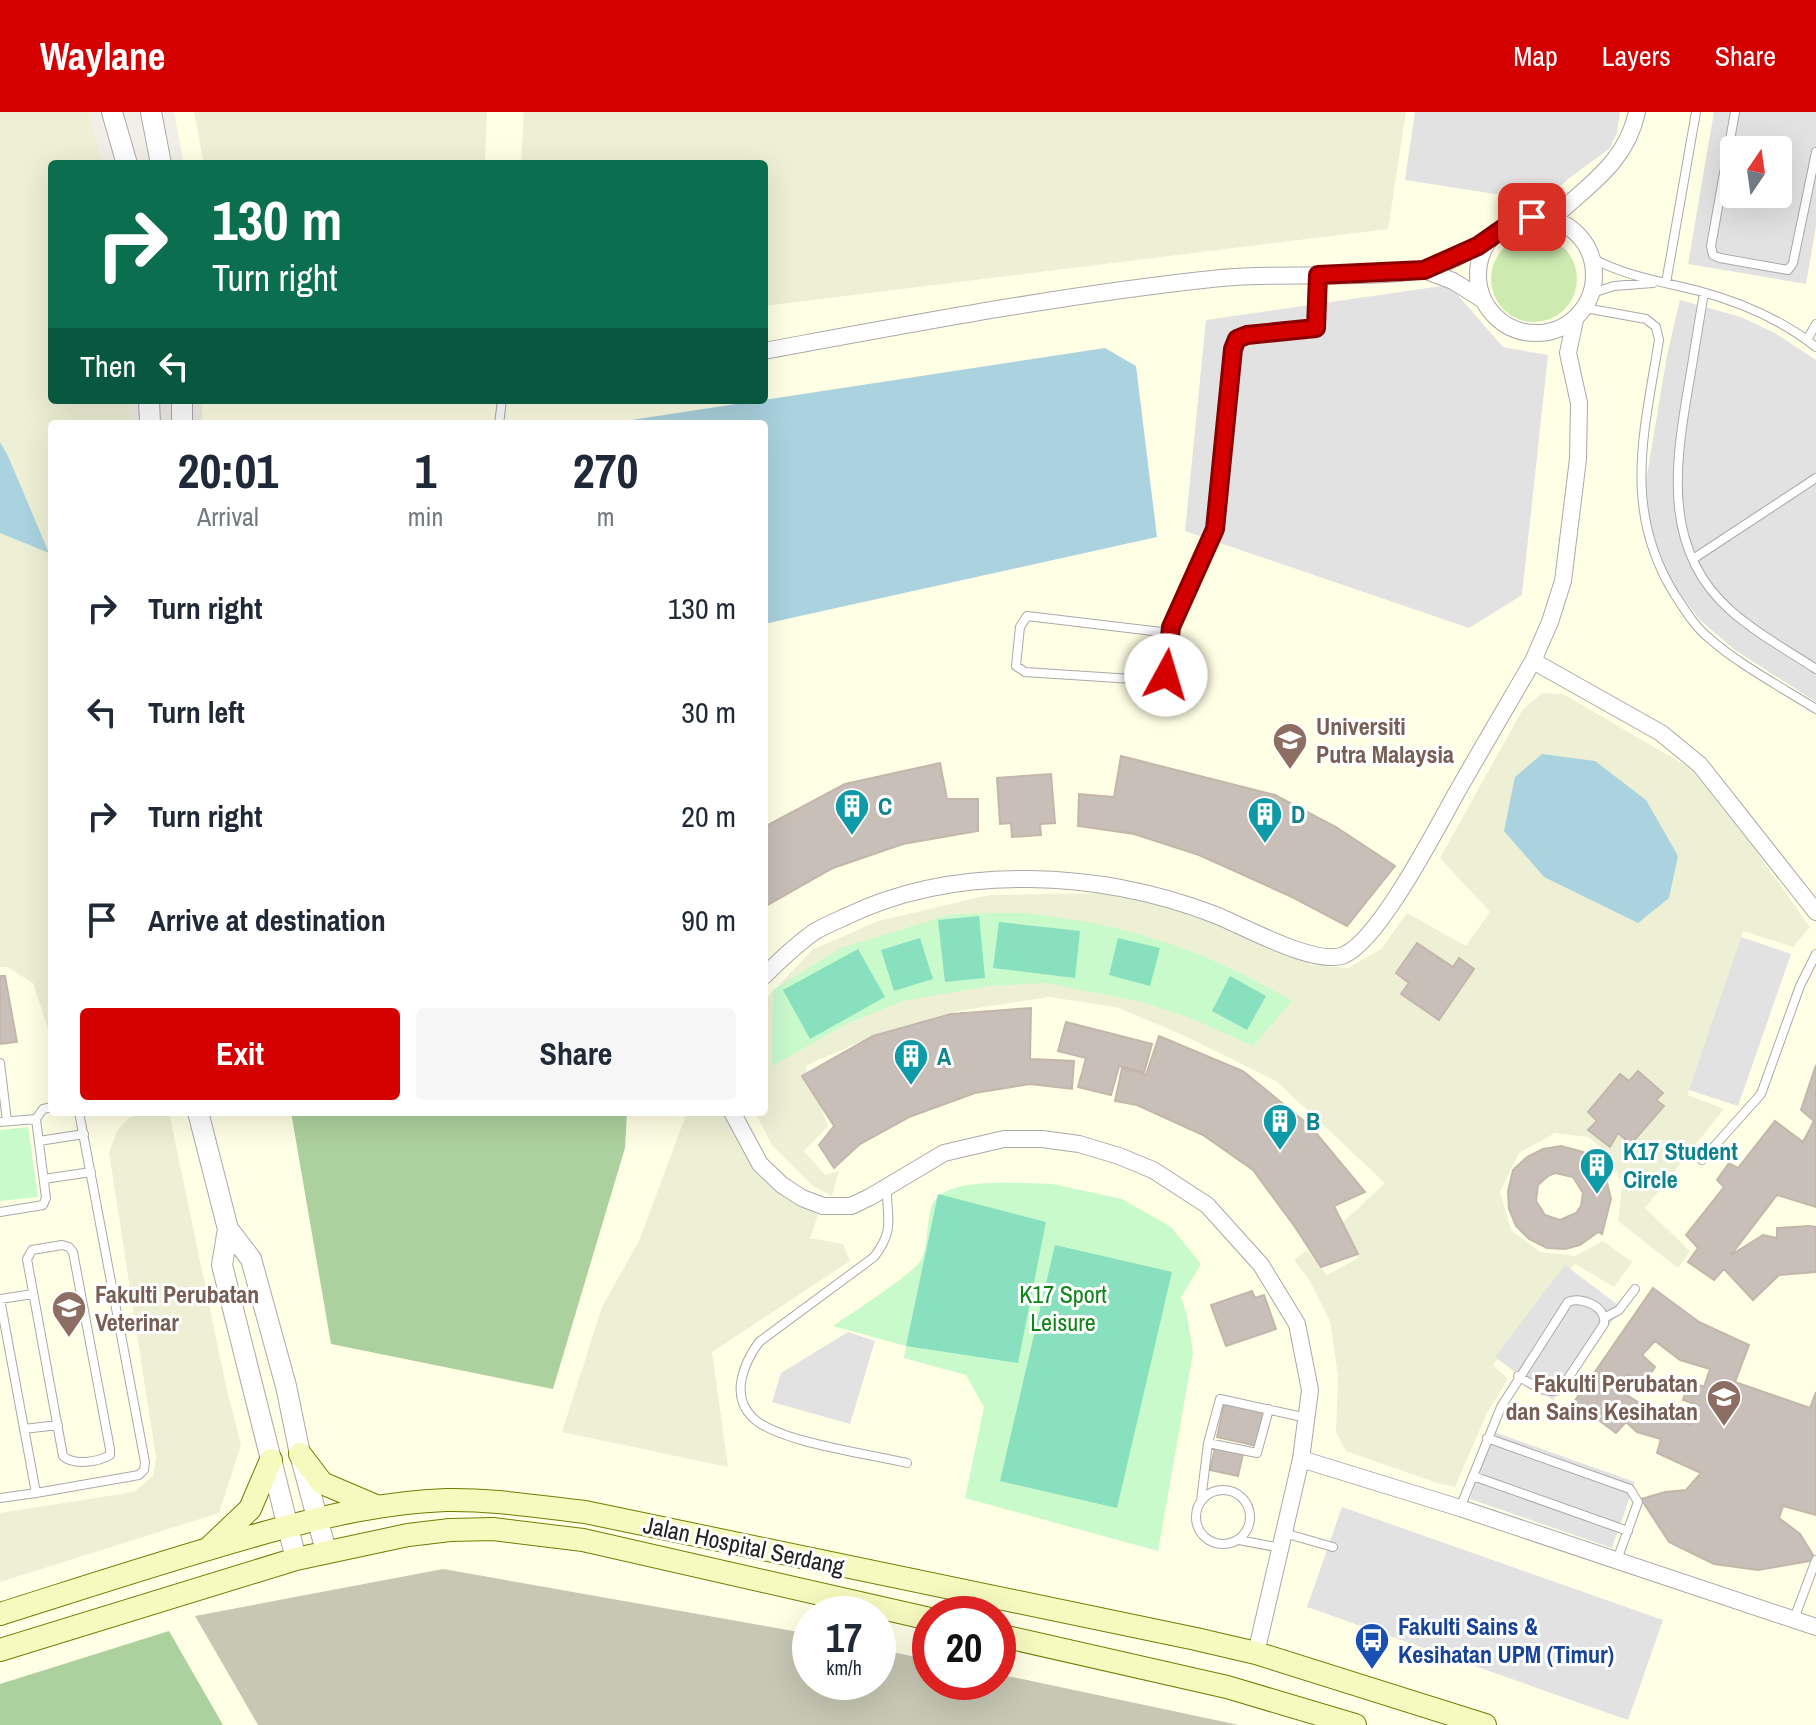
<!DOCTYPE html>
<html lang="en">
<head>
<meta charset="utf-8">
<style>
	:root { --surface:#fff; --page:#f6f6f7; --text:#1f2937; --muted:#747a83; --accent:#d40000 }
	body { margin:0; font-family:"Archivo Narrow",sans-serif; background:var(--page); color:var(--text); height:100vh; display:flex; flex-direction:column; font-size:30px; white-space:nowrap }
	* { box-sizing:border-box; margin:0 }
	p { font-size:26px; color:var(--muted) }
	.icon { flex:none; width:44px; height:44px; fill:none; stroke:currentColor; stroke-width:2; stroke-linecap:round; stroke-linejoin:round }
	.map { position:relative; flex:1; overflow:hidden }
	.sheet { position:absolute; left:48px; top:308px; width:720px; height:696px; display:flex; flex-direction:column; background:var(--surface); border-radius:8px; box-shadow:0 8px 32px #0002 }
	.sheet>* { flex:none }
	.guide { position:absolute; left:48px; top:48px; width:720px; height:244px; border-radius:8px; box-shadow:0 8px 32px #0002; background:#0b6e4f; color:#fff; overflow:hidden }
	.needle { width:52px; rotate:13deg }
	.fabs { position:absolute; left:1720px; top:24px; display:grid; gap:16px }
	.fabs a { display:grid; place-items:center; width:72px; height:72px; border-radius:8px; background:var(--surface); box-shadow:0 8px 32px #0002; font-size:40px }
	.speed { position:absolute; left:792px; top:1484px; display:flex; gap:16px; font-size:40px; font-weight:700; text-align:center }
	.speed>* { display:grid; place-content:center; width:104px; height:104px; border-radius:50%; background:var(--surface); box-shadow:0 8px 32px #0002; line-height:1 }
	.speed small { font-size:20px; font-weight:400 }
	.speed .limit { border:12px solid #d22; background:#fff; color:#111 }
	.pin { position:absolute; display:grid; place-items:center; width:68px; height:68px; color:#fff; margin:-34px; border-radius:16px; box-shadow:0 4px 12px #0006 }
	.me { position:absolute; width:88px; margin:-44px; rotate:6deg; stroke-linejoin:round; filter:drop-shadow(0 0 6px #0008) }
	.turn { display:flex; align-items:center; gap:28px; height:168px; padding:0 32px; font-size:36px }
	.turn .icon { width:104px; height:104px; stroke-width:2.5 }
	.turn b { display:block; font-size:56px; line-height:68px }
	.then { display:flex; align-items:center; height:76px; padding:0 32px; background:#0003; gap:16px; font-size:30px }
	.eta { display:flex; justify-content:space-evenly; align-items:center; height:136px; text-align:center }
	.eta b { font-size:48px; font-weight:800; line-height:56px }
	.cta { display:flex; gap:16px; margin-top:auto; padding:16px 32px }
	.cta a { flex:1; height:92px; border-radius:8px; background:var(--accent); color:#fff; font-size:32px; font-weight:800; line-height:92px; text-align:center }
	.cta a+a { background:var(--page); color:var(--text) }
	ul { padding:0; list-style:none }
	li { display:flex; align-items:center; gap:24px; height:104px; padding:0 32px }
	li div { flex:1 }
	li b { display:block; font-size:30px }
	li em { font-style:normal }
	header { display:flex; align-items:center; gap:48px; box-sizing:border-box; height:112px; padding:0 40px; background:var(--accent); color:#fff }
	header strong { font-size:38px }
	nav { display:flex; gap:44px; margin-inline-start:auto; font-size:28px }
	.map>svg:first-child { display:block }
	.education { fill:#ffffe5; fill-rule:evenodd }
	.construction { fill:#c7c7b4 }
	.farmland { fill:#eef0d5 }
	.grass { fill:#cdebb0 }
	.forest { fill:#add19e }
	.park { fill:#c8facc }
	.pitch { fill:#88e0be }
	.parking { fill:#e2e2e2; fill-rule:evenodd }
	.water { fill:#aad3df }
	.building { fill:#c7bfb8; stroke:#c4b6ab; stroke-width:2; fill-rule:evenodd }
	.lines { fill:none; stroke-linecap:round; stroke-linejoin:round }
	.service-casing { stroke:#a9a9a9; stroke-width:10 }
	.minor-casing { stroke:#a9a9a9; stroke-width:18 }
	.tertiary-casing { stroke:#a9a9a9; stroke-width:22 }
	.secondary-casing { stroke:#707d05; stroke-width:24 }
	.service { stroke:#fff; stroke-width:8 }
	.minor { stroke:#fff; stroke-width:16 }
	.tertiary { stroke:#fff; stroke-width:20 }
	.secondary { stroke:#f7fabf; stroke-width:22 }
	.route-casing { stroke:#8a0000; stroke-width:20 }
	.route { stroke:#d40000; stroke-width:14 }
	.labels { text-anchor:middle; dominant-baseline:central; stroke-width:6; stroke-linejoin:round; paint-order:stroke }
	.education-label { font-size:24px; font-weight:bold; fill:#785e54; stroke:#fff; text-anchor:start }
	.culture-label { font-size:24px; font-weight:bold; fill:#0d838f; stroke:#fff; text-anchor:start }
	.park-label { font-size:24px; fill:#0c8416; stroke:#fff }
	.street-label { font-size:24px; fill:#222; stroke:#fff }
	.transit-label { font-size:24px; font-weight:bold; fill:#164399; stroke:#fff; text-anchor:start }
</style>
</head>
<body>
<header>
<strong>Waylane</strong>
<nav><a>Map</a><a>Layers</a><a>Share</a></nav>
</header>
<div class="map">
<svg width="1816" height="1613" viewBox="0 0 1816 1613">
	<rect width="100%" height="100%" fill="#f2efe9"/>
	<path class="education" d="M174,0H1816V1613H0V275L52,319V1000H764V312H202V288H764V52H184ZM1734,38H1778V82H1734ZM810,1502H878V1570H810ZM930,1502H998V1570H930Z"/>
	<path class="construction" d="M443,1457L810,1522V1570H878V1537L930,1548V1570H998V1562L1239,1613H258L195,1504Z"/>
	<path class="farmland" d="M0,0H88L103,52H52V288H129V312H52V930L33,871L7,855H0Z
		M194,0H487L485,52H204Z
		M524,0H1406L1388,117L764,194V52H521Z
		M1542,581L1563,582L1692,657L1752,734L1810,815L1793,835L1743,819L1688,983L1724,997L1645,1096L1690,1139L1678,1156L1618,1109L1622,1074L1611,1044L1588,1025L1555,1021L1519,1041L1500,1080L1511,1118L1540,1140L1575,1144L1603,1129L1632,1150L1614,1175L1575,1152L1493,1253L1508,1267L1487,1301L1455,1375L1437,1371L1346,1339L1336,1320L1338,1264L1330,1209L1309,1167L1294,1148L1307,1138L1327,1163L1358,1146L1341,1112L1385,1071L1276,969L1183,923L1116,895L1049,885L958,899L878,922L805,954L828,1014L804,1039L825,1063L839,1059L832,1084L813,1074L772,1033L755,1000H764L765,888L812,838L878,809L989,783L1110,781L1188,799L1312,853L1348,856L1381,837L1407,801L1466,834L1490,800L1440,746L1523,597Z
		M142,1000H169L226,1274L241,1333L219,1401L0,1470V1401L134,1380L153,1364L156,1346L109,1040L117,1019L129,1006Z
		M687,1000H725L734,1024L773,1073L818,1103L810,1126L843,1132L850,1149L712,1240L728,1355L562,1320L602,1195L639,1129Z"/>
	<path class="grass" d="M1491 167a43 43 0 1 1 86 0a43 43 0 1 1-86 0Z"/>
	<path class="forest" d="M291,1000H627L625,1036L553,1277L331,1232Z
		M169,1519L223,1613H0V1572Z"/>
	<path class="park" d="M952,802C978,802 1006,799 1032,802C1131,813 1206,839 1292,889L1253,934L1188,905L1138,889L1046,871L989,874L906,888L848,911L772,954L773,878L841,836Z
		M28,1015L38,1085L0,1089V1018Z
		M1052,1072L1122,1087L1171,1115L1201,1152L1181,1185L1187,1203L1193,1241L1158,1439L965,1386L984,1295L966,1263L904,1246L906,1234L833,1214C850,1202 913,1162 921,1148C929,1133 926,1110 932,1093C943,1063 1024,1072 1052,1072Z"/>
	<path class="pitch" d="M979,804L985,866L945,870L938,808Z
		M999,810L1080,819L1075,866L993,856Z
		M920,826L933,867L894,879L881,838Z
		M1118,826L1160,836L1150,874L1109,863Z
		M858,837L885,885L810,927L783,878Z
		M1230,864L1266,884L1247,918L1212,899Z
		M938,1082L1046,1110L1018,1251L906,1234Z
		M1055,1133L1172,1160L1117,1396L1000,1369Z"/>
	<path class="parking" d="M1415,0H1620L1617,21L1609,37L1568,67L1549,86L1534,88L1405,68Z
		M1714,0H1816V114L1806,172L1688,152ZM1734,38H1778V82H1734Z
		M1449,173L1503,235L1548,243L1522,483L1469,516L1185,419L1206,208Z
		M1680,188L1741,205L1775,221L1816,248V590L1735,538L1700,508L1679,481L1665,457L1656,433L1649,407L1646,369L1667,243Z
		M1741,825L1791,842L1738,994L1689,978Z
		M1565,1153L1622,1196L1553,1288L1495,1245Z
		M848,1220L875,1229L850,1312L772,1290L781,1261Z
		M1494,1320L1635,1370L1612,1436L1470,1387Z
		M1342,1395L1663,1508L1628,1608L1307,1495Z"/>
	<path class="water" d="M1105,236L1136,254L1157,425L764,512V312H605Z
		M0,330L8,344L49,441L0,421Z
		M1542,642L1595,649L1646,688L1678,744L1669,786L1638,811L1544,765L1504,719L1515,665Z"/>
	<path class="building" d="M1121,644L1275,683L1336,715L1395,754L1347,814L1292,785L1199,743L1134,722L1078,714L1079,682L1114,685Z
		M940,651L947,687H978V719L903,732L833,756L764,795V715L845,672Z
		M1051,662L1055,711L1040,712L1041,723L1012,725L1011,711L1000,712L997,666Z
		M1417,831L1453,855L1459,846L1474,857L1439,908L1401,882L1409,871L1396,861Z
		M0,864H5L17,930L0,932Z
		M1031,896L1030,947L1074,949L1072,977L1030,972L975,981L909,1005L860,1032L834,1056L819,1033L834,1014L802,964L873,924L951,902Z
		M1066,910L1152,932L1144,961L1119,954L1111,983L1078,975L1086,946L1058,939Z
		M1159,924L1243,959L1311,1015L1365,1080L1334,1094L1358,1142L1321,1155L1295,1115L1253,1058L1203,1023L1137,993L1115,989L1122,956L1146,963Z
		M1816,953V1095L1777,1083L1731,1143L1763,1123L1777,1126V1116L1809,1114L1816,1115V1160L1779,1163L1753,1188L1724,1157L1714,1168L1688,1150L1698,1136L1686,1123L1724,1075L1717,1068L1729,1051L1738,1056L1775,1009L1803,1030L1814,1009L1801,998Z
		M1638,959L1663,981L1656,988L1664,994L1631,1032L1618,1021L1610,1035L1588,1018L1597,1009L1588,1000L1620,962L1629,969Z
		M1561,1034L1583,1040L1592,1046L1604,1059L1611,1087L1602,1122L1598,1120L1580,1133L1565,1137L1547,1136L1529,1127L1516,1114L1509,1097L1508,1079L1513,1058L1527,1045L1543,1037ZM1555,1061L1573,1065L1583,1081L1581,1094L1576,1101L1560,1108L1545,1103L1536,1089L1538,1073L1548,1064Z
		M1653,1176L1699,1210L1749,1233L1735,1270L1810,1296L1816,1280V1403L1783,1394L1779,1406L1800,1422L1816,1448L1758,1458L1714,1452L1669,1430L1641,1387L1665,1380L1686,1378L1701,1361L1657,1341L1661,1327L1637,1320L1626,1310L1616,1321L1574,1290ZM1655,1229L1680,1248L1710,1257L1704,1275L1689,1269L1683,1288L1697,1293L1691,1313L1652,1299L1619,1278L1627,1262L1643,1273L1655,1255L1642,1243Z
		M1252,1179L1255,1186L1264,1183L1276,1217L1226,1234L1211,1193Z
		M1225,1289L1265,1297L1257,1334L1217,1325Z
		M1215,1336L1243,1342L1238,1364L1210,1358Z"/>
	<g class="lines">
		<g class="service-casing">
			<path id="service" d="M1735,0L1711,134L1713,143L1720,146L1788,158L1793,151L1816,40
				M1592,146C1624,164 1664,170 1699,179C1740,190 1782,208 1816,235
				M1666,171L1696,0
				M1592,181L1614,174L1653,171
				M1704,181C1698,215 1693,249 1687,283C1674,360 1665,440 1730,498C1756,521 1787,538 1816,557
				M1585,196L1646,207L1656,215L1659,228C1644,321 1622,398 1675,483C1685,498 1695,515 1709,526C1738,552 1783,576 1816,597
				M1807,228L1816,212
				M499,312L502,288
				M1693,447L1816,366
				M1027,504L1170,521L1163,569L1025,560L1016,554L1020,515Z
				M1170,521L1215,417L1233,237L1237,227L1247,223L1316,216L1318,164
				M0,951L7,1009
				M0,1010L36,1007
				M39,1029L84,1022
				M1702,1048L1761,982L1800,874L1816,842
				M44,1067L91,1060
				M887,1074C886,1107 896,1116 874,1145L759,1230C744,1251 730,1283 752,1305C776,1330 870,1342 907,1351
				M0,1100L43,1093L46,1086L36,1007L43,997L52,995
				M62,1133L69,1135L73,1140L110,1337V1343C98,1350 74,1354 63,1344L27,1147L32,1138Z
				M0,1187L36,1381L139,1363L144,1358L145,1350L79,1000
				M0,1187L33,1182
				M1606,1205L1619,1198L1635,1177
				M24,1317L58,1313
				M1487,1326L1630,1377L1638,1390L1617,1448
				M1208,1331L1257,1341L1269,1297
				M1473,1364L1628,1419
				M1196 1405a27 27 0 1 1 54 0a27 27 0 1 1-54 0Z
				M0,1386L36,1381
				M1201,1389L1208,1331L1220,1287L1307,1306
				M1460,1396L1501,1295L1568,1190C1582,1184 1607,1195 1604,1212L1561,1277C1546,1284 1532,1272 1518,1264
				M1284,1421L1333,1435
				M1239,1428L1281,1436
				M1794,1507L1816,1448"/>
		</g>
		<g class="minor-casing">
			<path id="minor" d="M1478 163a58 58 0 1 1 116 0a58 58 0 1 1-116 0Z
				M1552,107C1588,73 1626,51 1637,0
				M1424,158L1453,169L1483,188
				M764,239C916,211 1067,182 1221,166C1286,160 1357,168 1422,158C1448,154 1476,135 1497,119
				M1533,549L1661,621L1700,653L1816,800
				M764,864C780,848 796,833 814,820C824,814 836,809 847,804C957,751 1100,759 1213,802C1242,813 1315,855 1344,843C1380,827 1436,717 1457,680C1482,636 1508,592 1533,549L1550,510L1563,469L1578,347L1579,291L1568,241L1575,208
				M732,1000L760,1052L782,1073L802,1086L823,1094H851L870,1085L944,1041L1004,1027H1042L1079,1032L1119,1044L1153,1058L1207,1093L1261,1153L1297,1212L1310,1278L1301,1347L1256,1541
				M1301,1347L1460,1396L1816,1515"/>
		</g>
		<g class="tertiary-casing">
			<path id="tertiary" d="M112,0L127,52
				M151,0L161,52
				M149,288L150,312
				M182,288V312
				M198,1000L228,1117L222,1153L296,1447
				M228,1117L251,1147L286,1274L300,1342L326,1439"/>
		</g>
		<g class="secondary-casing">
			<path id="secondary" d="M300,1342L322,1371L376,1394
				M211,1434L250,1397L271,1348
				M0,1502C89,1474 177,1445 267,1420C326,1404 385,1390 446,1388C493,1387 539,1395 585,1400L1196,1527L1256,1541L1485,1613
				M998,1523L1227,1575L1355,1613
				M0,1538L296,1447L408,1423L450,1418L493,1417L583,1428L930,1507"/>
		</g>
		<use href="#service" class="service"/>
		<use href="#minor" class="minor"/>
		<use href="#tertiary" class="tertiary"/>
		<use href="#secondary" class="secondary"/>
	</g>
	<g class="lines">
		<g class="route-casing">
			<path id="route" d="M1166,563L1171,515L1215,417L1233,237L1237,227L1247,223L1316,216L1318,163L1424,158L1478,134L1514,109L1532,105"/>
		</g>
		<use href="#route" class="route"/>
	</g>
	<defs>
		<g id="university-pin" transform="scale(1.8)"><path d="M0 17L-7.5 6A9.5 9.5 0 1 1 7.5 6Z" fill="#8d6e63" stroke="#fff"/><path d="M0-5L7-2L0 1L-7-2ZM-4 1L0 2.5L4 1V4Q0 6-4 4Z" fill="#fff"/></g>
		<g id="building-pin" transform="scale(1.8)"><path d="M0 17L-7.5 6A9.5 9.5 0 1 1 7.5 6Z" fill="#0f9aa8" stroke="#fff"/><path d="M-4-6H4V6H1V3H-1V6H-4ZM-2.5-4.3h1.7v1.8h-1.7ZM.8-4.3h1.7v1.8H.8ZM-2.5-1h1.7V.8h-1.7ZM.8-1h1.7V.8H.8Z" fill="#fff"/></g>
		<g id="bus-pin" transform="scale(1.8)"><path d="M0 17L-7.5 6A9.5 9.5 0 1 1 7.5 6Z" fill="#1a4fb4" stroke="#fff"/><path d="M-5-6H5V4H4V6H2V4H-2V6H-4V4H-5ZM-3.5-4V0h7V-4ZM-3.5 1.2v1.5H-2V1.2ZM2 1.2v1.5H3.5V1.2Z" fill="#fff"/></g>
	</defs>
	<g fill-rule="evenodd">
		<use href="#university-pin" x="1290" y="628"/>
		<use href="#building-pin" x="852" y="694"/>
		<use href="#building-pin" x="1265" y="702"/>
		<use href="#building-pin" x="911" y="944"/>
		<use href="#building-pin" x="1280" y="1009"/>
		<use href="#building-pin" x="1597" y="1053"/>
		<use href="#university-pin" x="69" y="1196"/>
		<use href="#university-pin" x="1724" y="1285"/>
		<use href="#bus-pin" x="1372" y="1528"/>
	</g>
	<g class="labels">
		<g class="education-label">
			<text x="1316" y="614">Universiti<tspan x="1316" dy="28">Putra Malaysia</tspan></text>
			<text x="95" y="1182">Fakulti Perubatan<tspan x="95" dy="28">Veterinar</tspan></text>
			<text x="1698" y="1271" text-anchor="end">Fakulti Perubatan<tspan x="1698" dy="28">dan Sains Kesihatan</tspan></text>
		</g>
		<g class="culture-label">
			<text x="878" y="694">C</text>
			<text x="1291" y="702">D</text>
			<text x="937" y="944">A</text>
			<text x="1306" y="1009">B</text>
			<text x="1623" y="1039">K17 Student<tspan x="1623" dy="28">Circle</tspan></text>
		</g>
		<g class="park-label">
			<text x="1063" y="1182">K17 Sport<tspan x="1063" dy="28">Leisure</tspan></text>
		</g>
		<g class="street-label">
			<text transform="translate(744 1433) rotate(12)">Jalan Hospital Serdang</text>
		</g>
		<g class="transit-label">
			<text x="1398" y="1514">Fakulti Sains &amp;<tspan x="1398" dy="28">Kesihatan UPM (Timur)</tspan></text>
		</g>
	</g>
</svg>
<div class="fabs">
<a><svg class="needle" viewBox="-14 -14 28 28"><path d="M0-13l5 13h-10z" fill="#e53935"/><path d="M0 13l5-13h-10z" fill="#747a83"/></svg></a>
</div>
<div class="speed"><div>17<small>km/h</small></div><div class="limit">20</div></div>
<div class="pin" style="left:1532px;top:105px;background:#d93025"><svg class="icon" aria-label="arrive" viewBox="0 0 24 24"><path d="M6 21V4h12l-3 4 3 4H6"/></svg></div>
<svg class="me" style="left:1166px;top:563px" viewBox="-20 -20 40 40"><circle r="19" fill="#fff"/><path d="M0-13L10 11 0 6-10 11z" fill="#d40000"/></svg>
<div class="guide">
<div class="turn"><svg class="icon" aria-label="right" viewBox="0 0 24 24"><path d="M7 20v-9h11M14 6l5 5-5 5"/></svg><div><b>130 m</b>Turn right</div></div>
<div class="then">Then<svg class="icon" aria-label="left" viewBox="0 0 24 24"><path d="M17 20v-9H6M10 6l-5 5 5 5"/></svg></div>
</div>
<section class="sheet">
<div class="eta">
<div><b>20:01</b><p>Arrival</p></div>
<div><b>1</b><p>min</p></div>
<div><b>270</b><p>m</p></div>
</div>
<ul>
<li><svg class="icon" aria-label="right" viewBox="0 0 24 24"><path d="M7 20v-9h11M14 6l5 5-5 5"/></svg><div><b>Turn right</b></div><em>130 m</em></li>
<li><svg class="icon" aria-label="left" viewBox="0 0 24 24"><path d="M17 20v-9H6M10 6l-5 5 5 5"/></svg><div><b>Turn left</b></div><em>30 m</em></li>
<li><svg class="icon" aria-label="right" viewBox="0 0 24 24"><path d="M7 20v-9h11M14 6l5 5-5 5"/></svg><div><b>Turn right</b></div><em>20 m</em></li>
<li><svg class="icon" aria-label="arrive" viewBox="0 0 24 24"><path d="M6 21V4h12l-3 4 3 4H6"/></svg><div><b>Arrive at destination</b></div><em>90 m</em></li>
</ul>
<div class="cta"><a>Exit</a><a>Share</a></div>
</section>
</div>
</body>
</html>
